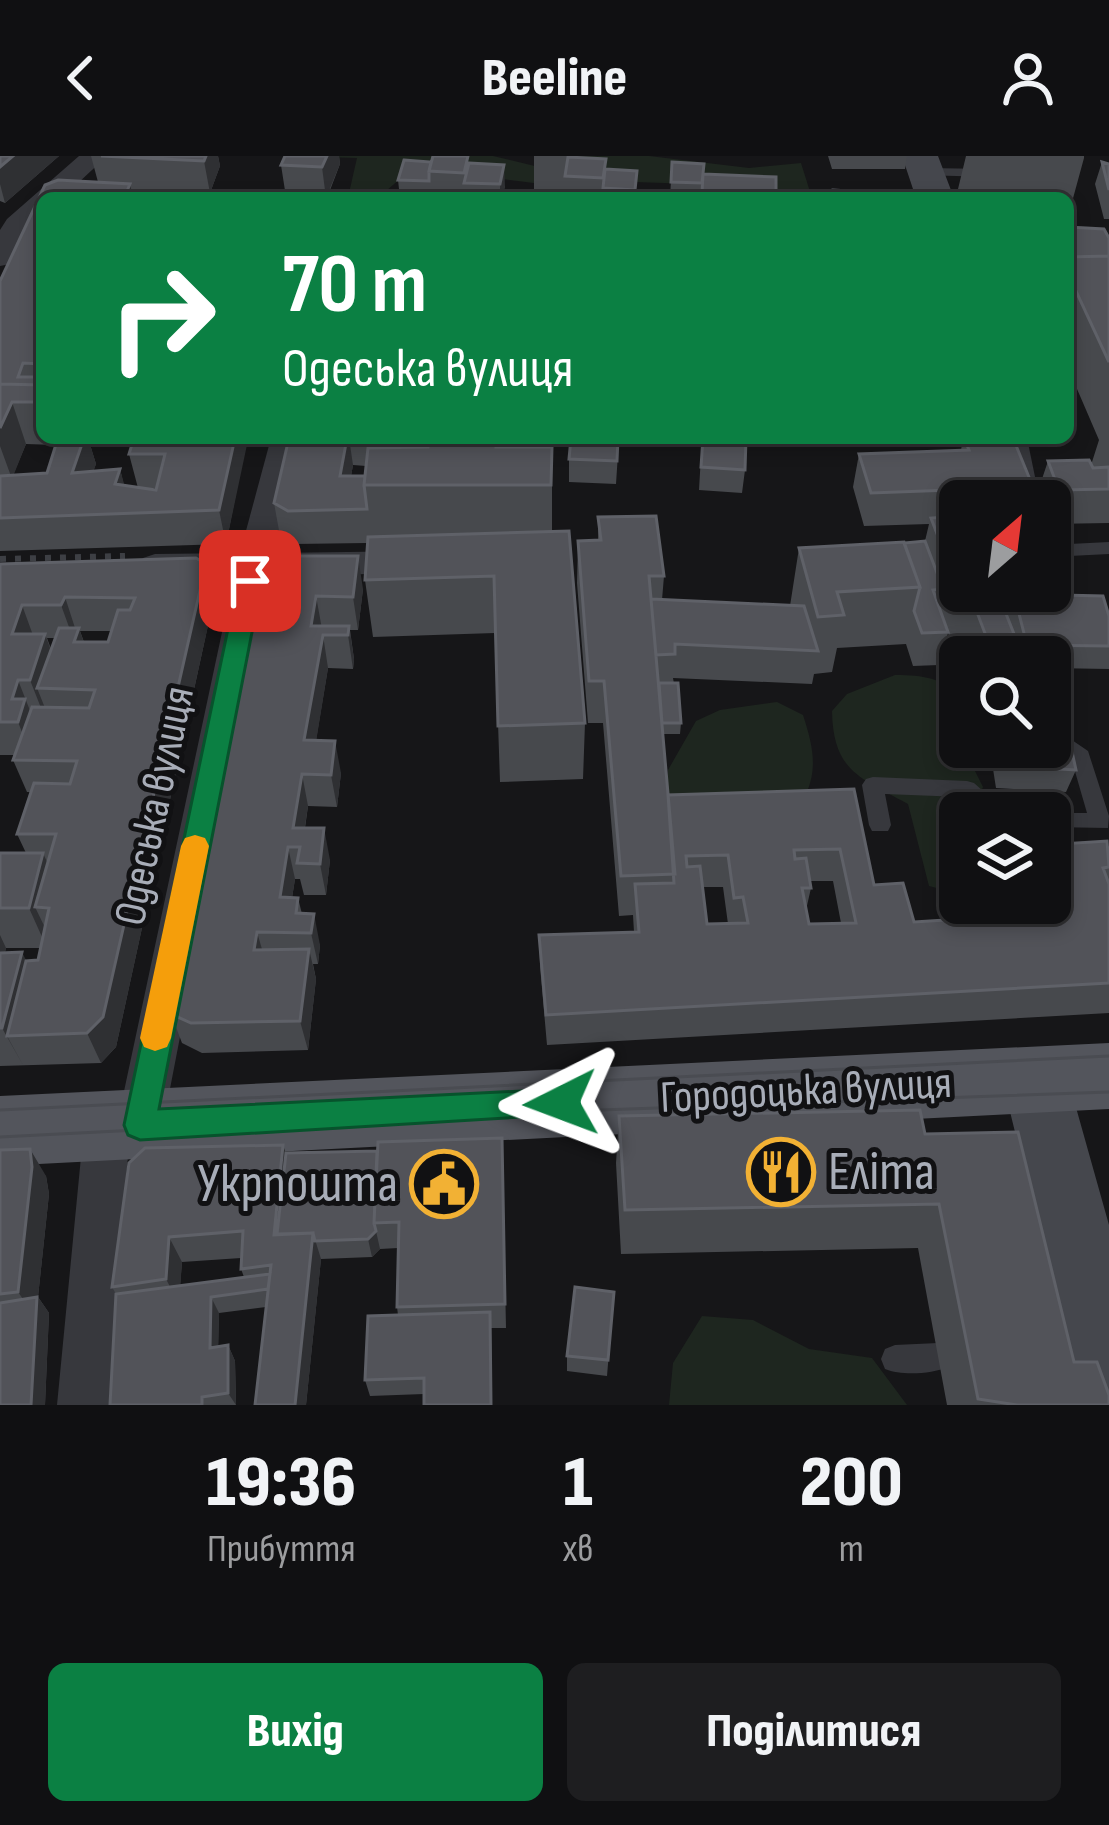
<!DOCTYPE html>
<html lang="uk">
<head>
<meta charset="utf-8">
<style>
	:root { --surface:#101012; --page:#1e1e20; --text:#f1f3f6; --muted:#9c9d9f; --line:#303032; --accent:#0b8043 }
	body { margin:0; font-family:"Sofia Sans Condensed",sans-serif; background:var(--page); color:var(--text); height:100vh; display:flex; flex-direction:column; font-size:45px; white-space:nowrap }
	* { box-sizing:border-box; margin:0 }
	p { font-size:39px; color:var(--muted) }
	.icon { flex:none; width:66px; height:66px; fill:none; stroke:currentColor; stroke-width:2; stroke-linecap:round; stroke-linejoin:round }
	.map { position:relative; height:1249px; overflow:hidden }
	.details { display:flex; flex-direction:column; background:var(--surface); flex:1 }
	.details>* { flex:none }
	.hud { position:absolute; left:36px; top:36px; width:1038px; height:252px; border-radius:18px; box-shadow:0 6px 18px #0003,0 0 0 3px var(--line); background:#0b8043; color:#fff; overflow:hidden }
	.needle { width:78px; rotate:28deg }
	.buttons { position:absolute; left:939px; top:324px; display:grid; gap:24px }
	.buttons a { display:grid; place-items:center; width:132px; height:132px; border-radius:18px; background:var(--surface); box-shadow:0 6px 18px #0003,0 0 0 3px var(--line); font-size:60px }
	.pin { position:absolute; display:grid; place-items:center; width:102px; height:102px; color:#fff; margin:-51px; border-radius:24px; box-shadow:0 6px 18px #0006 }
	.me { position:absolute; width:132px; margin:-66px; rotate:267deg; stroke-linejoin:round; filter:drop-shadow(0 0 9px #0008) }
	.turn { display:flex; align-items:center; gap:42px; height:252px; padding:0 48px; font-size:54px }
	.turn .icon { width:156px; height:156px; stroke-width:2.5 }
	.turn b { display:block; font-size:84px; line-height:102px }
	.eta { display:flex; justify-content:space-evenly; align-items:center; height:204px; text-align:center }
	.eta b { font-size:72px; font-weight:800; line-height:84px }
	.button { display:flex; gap:24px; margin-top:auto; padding:24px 48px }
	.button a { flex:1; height:138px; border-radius:18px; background:var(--accent); color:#fff; font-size:48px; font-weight:800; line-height:138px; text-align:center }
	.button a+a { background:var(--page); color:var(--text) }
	header { display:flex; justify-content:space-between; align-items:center; height:156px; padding:0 48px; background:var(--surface); font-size:54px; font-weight:800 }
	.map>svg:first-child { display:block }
	.green { fill:#1e261f }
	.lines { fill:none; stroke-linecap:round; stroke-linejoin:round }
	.path { stroke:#3d3f44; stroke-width:6; stroke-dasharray:6 9; stroke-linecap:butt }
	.lane { fill:#37383d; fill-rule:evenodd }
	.street { fill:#37383d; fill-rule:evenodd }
	.secondary { fill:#45474d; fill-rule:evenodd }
	.primary { fill:#53555c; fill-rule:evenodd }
	.tram { stroke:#4a4c52; stroke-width:3 }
	.wall { fill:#47494d; fill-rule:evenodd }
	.shaded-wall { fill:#2f3033 }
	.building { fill:#525359; stroke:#5f6168; stroke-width:3; fill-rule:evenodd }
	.route { fill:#0b8043; stroke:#07532c; stroke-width:3 }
	.slow { fill:#f59e0b }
	.labels { text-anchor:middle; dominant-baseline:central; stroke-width:10; stroke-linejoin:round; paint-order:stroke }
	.street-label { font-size:45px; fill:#a8adb8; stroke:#111113 }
	.near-poi-label { font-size:54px; fill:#a8adb8; stroke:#111113; text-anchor:start }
</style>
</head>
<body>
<header><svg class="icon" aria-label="back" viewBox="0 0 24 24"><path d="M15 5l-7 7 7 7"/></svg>Beeline<svg class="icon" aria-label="person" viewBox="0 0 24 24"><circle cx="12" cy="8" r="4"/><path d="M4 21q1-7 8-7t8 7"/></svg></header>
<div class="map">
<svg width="1109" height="1249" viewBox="0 0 1109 1249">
	<rect width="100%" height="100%" fill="#161618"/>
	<path class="green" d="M288,0H493L547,13L557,30L479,20L401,22L386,35L349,37L357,2Z
		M563,0H649L749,12L801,7L812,42H790L753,30L634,26Z
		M895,519C955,519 960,536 960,591H970L972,609L983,631L978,642L983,657H960V738L929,730L908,648C861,622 833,616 832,555L847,538Z
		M777,546L803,559C814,593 819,617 801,648L682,659L668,637V614L696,565L720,554Z
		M702,1160L753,1164L809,1193L872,1202L907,1249H669L673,1207Z"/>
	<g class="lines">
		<path class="path" d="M0,403L125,400"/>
		<path class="lane" d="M926,12L991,13L998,17L991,21L921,19V13Z
			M1011,282H1027L1040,345H1022Z
			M1109,386V398L1050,401V389Z
			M978,435H996L1022,501H1002Z
			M1050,569L1088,595L1109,660L1108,672L1050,671V657H1043H1087L1072,605L1050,588Z
			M873,621L967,625L974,627L1008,657H982L962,641L885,638L891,669L888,675H872L869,669L862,629L866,623Z
			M938,1187L948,1191L952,1201L948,1211C931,1218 902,1220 885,1213L881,1203L885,1193L895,1189Z"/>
		<path class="street" d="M79,0H107L62,42H42V60L28,73L10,108L0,110V74L7,63Z
			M271,282H303L274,397L420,395L432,398L437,406L432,414L420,417L269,420L163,969L156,984L140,990L129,986L109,1249H57L84,970L91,955L107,949L120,954L234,420L155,422L143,418L138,410L143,402L155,398L240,397Z"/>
		<path class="secondary" d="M902,0H938L954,42H916Z
			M1035,893L1059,902L1068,923L1109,1069V1242L1082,1231L1071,1204L1002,923L1011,902Z"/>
		<path class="primary" d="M1109,887V953L0,1010V940Z"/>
		<path class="tram" d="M0,954L1109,900
			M0,981L373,962L1109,936"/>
	</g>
	<path class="wall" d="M0,0H59L5,47L0,45Z
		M91,0H218L220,10L210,37L131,33L133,42H42V282H88L96,308L93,315L120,313L124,330L156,334L157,332H138L129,298L134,282H247L226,388L0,395V125L45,29L58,24L98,26ZM26,288L56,289L47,317L13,319Z
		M285,0H339L340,8L327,42L286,41L281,9Z
		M534,0H568L605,13L637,15L635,42H534Z
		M828,0H907L905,13H832Z
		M966,0H1084V2L1069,57L1068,42H960L958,33Z
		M404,4L469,7L505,30L502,42H400L398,24Z
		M672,6L703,18L776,21V42H670Z
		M1102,6L1109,8V63H1104L1095,28Z
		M1068,71L1109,82V367L1050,368V345H1040L1037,338L1048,305L1092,306L1099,284L1068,212Z
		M289,282H381L379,292L428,291L499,282V291H552V376L585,567L583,623L500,626L495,477L373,481L365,424L367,387L294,388L280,380L274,347ZM353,309L366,310L365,320H351Z
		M619,282L616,328L569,326V303Z
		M702,282L745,314L742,337L699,334Z
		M948,282H1013L1033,331L1028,345H960V435H997L1007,460L1014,438L1109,460V513L1050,512V501H1016L1012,484L1007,501H960V512L948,477L939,509L913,510L906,488L837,492L832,516L814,518L812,528L673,522L681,567L680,578H663L668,639L854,633L874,729L914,766L942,764L941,761L951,729L1007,756L1026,755L1024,747H1050L1061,688L1109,690V857L547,889L540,810L539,779L634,776L633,759L619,760L603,567H588L577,427L578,385L598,384V361L664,420L662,444L790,450L799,392L925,385L929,368L864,370L853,331L859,298L961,294L963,283ZM810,725H833L841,767L809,768L806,754L811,732ZM703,731H723L728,768H707Z
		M0,408H206L214,442L116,891L101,907L0,910V697H26L17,678L30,636H27L13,604L15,599H0ZM80,475H112L108,486H84ZM47,482H55L51,493ZM6,792H40L38,804L26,805L5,796Z
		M265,408L363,433L358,474H350L354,503L353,513L328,512L316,584L341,617L337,651L308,650L305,672L330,704L326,739H304L300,723H295L292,742H298L302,758L320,789L318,808H313L316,823L308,894L202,897L182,887L171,858Z
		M995,591H1001L1076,614L1066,636L996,632L991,600Z
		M619,960L925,978L1074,1206L1109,1249H947L918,1092L621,1098L616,1007Z
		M502,982L506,1172H491L492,1249L424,1238L370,1240L365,1224L398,1159L397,1151L398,1092L380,1093L372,1101L321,1103L306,1249H255L266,1151L219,1157L218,1191L228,1189L235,1205L236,1249H110L116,1138L112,1131L129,1007L283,989L286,997L377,995ZM241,1102V1113L244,1121L180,1130L182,1106Z
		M0,994L46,1020L49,1038L38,1141L49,1157L45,1249H0Z
		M614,1136L607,1220L567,1215V1200Z"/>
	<path class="shaded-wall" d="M13,0H59L5,47L0,28V11Z
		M206,0H218L220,10L210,37L204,5Z
		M327,0H339L340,8L326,42L322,11Z
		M504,9L505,30L502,42H500V28Z
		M130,28L133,42H124Z
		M12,246L26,288L12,323L0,290V272Z
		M84,282H88L96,308L82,351L72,317Z
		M235,282H247L248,284L226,388L219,354Z
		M347,282H349L353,309L345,353L340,320Z
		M373,282H381L376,310Z
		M120,313L129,346L115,328Z
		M358,400L363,433L358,474L353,441Z
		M206,408L214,442L116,891L101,907L87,877Z
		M316,440L322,473L311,470Z
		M65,441L76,475L73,482L61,449Z
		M22,449L34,482L12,478Z
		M349,470L354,503L353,513L348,479Z
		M79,472L90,505L74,486Z
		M45,478L57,511L37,532L45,552L43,557L30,524Z
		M323,479L328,512L311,617L304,584Z
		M18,524L38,575L31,599L18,566L12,543Z
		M335,585L341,617L337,651L331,619Z
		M302,618L308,650L301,696L293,672Z
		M324,672L330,704L326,739L320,708Z
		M288,691L295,723L287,773L280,741Z
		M43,697L61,737L35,751L50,782L47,792L29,752Z
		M314,758L320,789L318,808L311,777Z
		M257,776L266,807L254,794Z
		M0,779L6,792L0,816Z
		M309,793L316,823L308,894L300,865Z
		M22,796L41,835L7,880L23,909L2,872Z
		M283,989L292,1016L285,1086L274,1079Z
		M30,993L46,1020L49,1038L38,1141L49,1157L45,1249H31L35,1160L18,1136Z
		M376,1075L380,1093L372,1101L368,1083Z
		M313,1077L321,1103L306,1249H295Z
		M169,1081L182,1106L179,1148L166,1123Z
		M211,1141L219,1157L218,1208L210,1192Z
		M228,1189L235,1205L236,1249L228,1237Z"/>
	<path class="building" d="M0,0H13L0,11Z
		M101,0H206L204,5Z
		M285,0H327L322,11L281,9Z
		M433,0H468L464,17L429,15Z
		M568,1L606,3L603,22L565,20Z
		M404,4L431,6L429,15V25L398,24Z
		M672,6L704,8L702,27L671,26Z
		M1102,6L1109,8V34Z
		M469,7L504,9L500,28L464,27Z
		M605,13L637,15L635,34L603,32Z
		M703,18L776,21V41L702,37Z
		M58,24L130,28L124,42H42V165L36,176H42V208L23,207L18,221H42V229L0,228V125L45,29Z
		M833,34L863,36V42H833Z
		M1068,71L1104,73L1109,82V100L1068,101Z
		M1109,100V206L1068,118V101Z
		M0,228L42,229V246H12L0,272Z
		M58,282H84L72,317L120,313L115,328L156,334L165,298H129L134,282H235L219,354L0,362V320L47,317Z
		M289,282H347L340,320H365L364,329L367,353L288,355L274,347Z
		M429,282H497L496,291H552L551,329H364L368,292L428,291Z
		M571,282H618L617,305L569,303Z
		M703,282H746L745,314L701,311Z
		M964,282H1013L1033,331L871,337L859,298L969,294Z
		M1089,304L1093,312L1109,311V333L1059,334L1048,305Z
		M656,360L664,420H649L675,718L621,720L604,525H589L578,385L601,384L598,361Z
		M960,360V410L959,409H949L931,362Z
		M569,375L585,567L498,570L494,420L365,424L368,381Z
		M925,385L943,433L933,434L948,476L922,477L914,455L920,431L904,387Z
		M904,386L920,431L837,436L844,459L818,461L799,392Z
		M281,400H358L353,441L316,440L311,470H349L348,479H323L304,584L335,585L331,619L302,618L293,672H324L320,708L297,707L300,691H288L280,741L298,742L296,757L314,758L311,777L257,776L254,794L309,793L300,865L191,867L171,858L265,408Z
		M196,402L206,408L103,861L87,877L7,880L26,805L38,804L49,752L35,751L56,678H17L34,627L70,628L77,605L13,604L32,551L89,552L95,534L37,532L59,472H79L74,486H108L118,454H130L135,442L65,441L61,449H22L12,478H45L30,524H18L12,543H25L18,566H0V408Z
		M969,435H997L1014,478L986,480Z
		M1014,438L1103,440L1109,460V490L1027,489Z
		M651,443L804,450L818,495L675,488V498L656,499Z
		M659,527H678L681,567H662Z
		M1050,581L1069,582L1076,614L1004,610L1001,591H1050Z
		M854,633L874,729L903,727L914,766L961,763L951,729H960V747H1004L1007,756L1050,753L1047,747H1050V657L1061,688L1107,685L1109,711L1103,712L1109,728V827L546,859L539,779L639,776L635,728L674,727L668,639ZM840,693L856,767L809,768L802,732H811L806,702L795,703L794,694ZM728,699L734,742L743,741L748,767L707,768L700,710L687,711L686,700Z
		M1046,647L1050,657H1017L1014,648Z
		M0,697H43L29,752H0Z
		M22,796L2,872H0V797Z
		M920,954L925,978L1018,976L1074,1206H1097L1109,1239V1249H1017L978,1243L939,1048L625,1054L619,960Z
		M502,982L505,1148L397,1151L399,1066L374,1067L378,986Z
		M283,989L274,1079L313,1077L295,1249H255L271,1109L241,1113L243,1075L169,1081L166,1123L112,1131L129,1007L145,992Z
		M30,993L32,1011L18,1136L0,1138V994Z
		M377,995L374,1067L376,1075L368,1083L315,1085L313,1077L277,1078L286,997Z
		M270,1118L268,1133L211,1141L210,1192L228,1189V1237L202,1241V1249H110L116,1138Z
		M575,1131L614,1136L608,1204L567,1200Z
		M37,1141L31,1249H0V1147Z
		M490,1156L491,1249H424V1222L365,1224L368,1160Z"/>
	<path class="route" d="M250,417L262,425L159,953L561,933L572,937L577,947L572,958L140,984L128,979L124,969L238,425Z"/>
	<path class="slow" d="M195,679L205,682L209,690L171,882L167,891L155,895L144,891L140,882L181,690L185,682Z"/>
	<defs>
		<g id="restaurant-ring" transform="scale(3.45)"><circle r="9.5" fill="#111113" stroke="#f2b134" stroke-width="1.5"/><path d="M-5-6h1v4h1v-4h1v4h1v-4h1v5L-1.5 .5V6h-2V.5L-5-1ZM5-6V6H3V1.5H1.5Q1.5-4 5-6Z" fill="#f2b134"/></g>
		<g id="civic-ring" transform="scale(3.45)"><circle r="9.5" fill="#111113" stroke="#f2b134" stroke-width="1.5"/><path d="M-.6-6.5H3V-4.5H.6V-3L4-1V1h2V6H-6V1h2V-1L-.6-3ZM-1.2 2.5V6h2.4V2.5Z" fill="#f2b134"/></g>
	</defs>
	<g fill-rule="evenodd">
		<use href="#restaurant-ring" x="781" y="1016"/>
		<use href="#civic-ring" x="444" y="1028"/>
	</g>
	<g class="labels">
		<g class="street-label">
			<text transform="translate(155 650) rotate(-78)">Одеська вулиця</text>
			<text transform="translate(806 935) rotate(-3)">Городоцька вулиця</text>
		</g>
		<g class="near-poi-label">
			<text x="828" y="1016">Еліта</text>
			<text x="398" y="1028" text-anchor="end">Укрпошта</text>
		</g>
	</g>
</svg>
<div class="buttons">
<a><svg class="needle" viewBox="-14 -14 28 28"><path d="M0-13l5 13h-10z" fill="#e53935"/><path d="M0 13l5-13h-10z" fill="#9c9d9f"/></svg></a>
<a><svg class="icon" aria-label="search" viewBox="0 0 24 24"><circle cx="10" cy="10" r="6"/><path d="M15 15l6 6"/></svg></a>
<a><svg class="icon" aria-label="layers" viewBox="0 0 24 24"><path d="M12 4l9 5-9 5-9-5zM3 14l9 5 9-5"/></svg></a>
</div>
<div class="pin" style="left:250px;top:425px;background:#d93025"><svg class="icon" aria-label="arrive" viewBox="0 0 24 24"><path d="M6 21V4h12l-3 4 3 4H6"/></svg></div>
<svg class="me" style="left:561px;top:947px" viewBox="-20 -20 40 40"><path d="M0-17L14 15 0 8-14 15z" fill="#0b8043" stroke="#fff" stroke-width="4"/></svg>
<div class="hud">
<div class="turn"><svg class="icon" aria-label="right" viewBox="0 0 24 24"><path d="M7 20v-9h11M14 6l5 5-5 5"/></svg><div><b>70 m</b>Одеська вулиця</div></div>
</div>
</div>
<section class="details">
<div class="eta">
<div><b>19:36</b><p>Прибуття</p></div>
<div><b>1</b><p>хв</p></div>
<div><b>200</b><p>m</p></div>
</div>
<div class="button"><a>Вихід</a><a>Поділитися</a></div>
</section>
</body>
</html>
